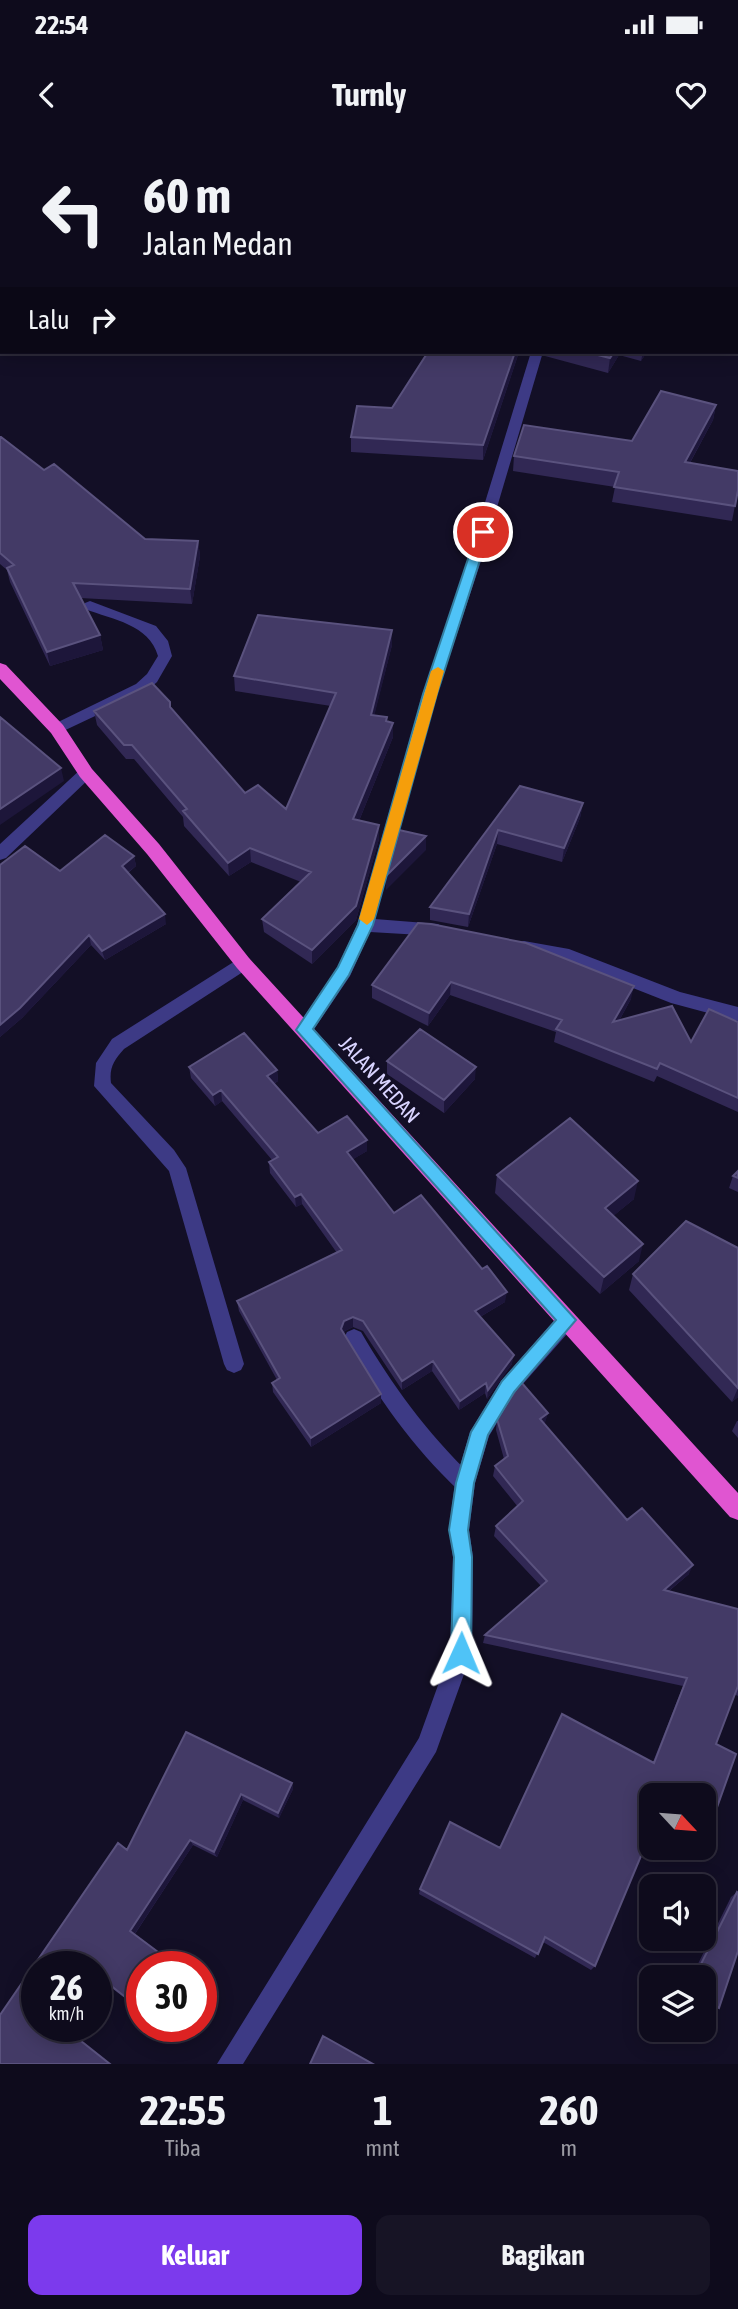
<!DOCTYPE html>
<html lang="id">
<head>
<meta charset="utf-8">
<style>
	:root { --surface:#0e0b1c; --page:#171425; --text:#f1f3f6; --muted:#9b9ba3; --line:#2e2b3b; --accent:#7c3aed }
	body { margin:0; font-family:"Asap Condensed",sans-serif; background:var(--page); color:var(--text); height:100vh; display:flex; flex-direction:column; font-size:26px; white-space:nowrap }
	* { box-sizing:border-box; margin:0 }
	p { font-size:23px; color:var(--muted) }
	.icon { flex:none; width:38px; height:38px; fill:none; stroke:currentColor; stroke-width:2; stroke-linecap:round; stroke-linejoin:round }
	.map { position:relative; height:1924px; overflow:hidden }
	.side { display:flex; flex-direction:column; background:var(--surface); flex:1 }
	.side>* { flex:none }
	.banner { position:absolute; left:0px; top:0px; width:738px; height:214px; box-shadow:0 4px 18px #0003,0 0 0 2px var(--line); background:#0e0b1c; color:var(--text); overflow:hidden }
	.needle { width:46px; rotate:116deg }
	.controls { position:absolute; left:639px; top:1643px; display:grid; gap:14px }
	.controls a { display:grid; place-items:center; width:77px; height:77px; border-radius:14px; background:var(--surface); box-shadow:0 4px 18px #0003,0 0 0 2px var(--line); font-size:35px }
	.speed { position:absolute; left:21px; top:1811px; display:flex; gap:14px; font-size:35px; font-weight:700; text-align:center }
	.speed>* { display:grid; place-content:center; width:91px; height:91px; border-radius:50%; background:var(--surface); box-shadow:0 4px 18px #0003,0 0 0 2px var(--line); line-height:1 }
	.speed small { font-size:18px; font-weight:400 }
	.speed .limit { border:10px solid #d22; background:#fff; color:#111 }
	.pin { position:absolute; display:grid; place-items:center; width:60px; height:60px; color:#fff; margin:-30px; border:4px solid #fff; border-radius:50%; box-shadow:0 2px 7px #0007 }
	.me { position:absolute; width:77px; margin:-38px; rotate:1deg; stroke-linejoin:round; filter:drop-shadow(0 0 5px #0008) }
	.turn { display:flex; align-items:center; gap:24px; height:147px; padding:0 28px; font-size:32px }
	.turn .icon { width:91px; height:91px; stroke-width:2.5 }
	.turn b { display:block; font-size:49px; line-height:60px }
	.then { display:flex; align-items:center; height:66px; padding:0 28px; background:#0003; gap:14px; font-size:26px }
	.eta { display:flex; justify-content:space-evenly; align-items:center; height:119px; text-align:center }
	.eta b { font-size:42px; font-weight:700; line-height:49px }
	.button { display:flex; gap:14px; margin-top:auto; padding:14px 28px }
	.button a { flex:1; height:80px; border-radius:14px; background:var(--accent); color:#fff; font-size:28px; font-weight:700; line-height:80px; text-align:center }
	.button a+a { background:var(--page); color:var(--text) }
	.status { display:flex; justify-content:space-between; align-items:center; height:49px; padding:0 35px; background:var(--surface); direction:ltr }
	.status svg { height:19px; fill:currentColor }
	header { display:flex; justify-content:space-between; align-items:center; height:91px; padding:0 28px; background:var(--surface); font-size:32px; font-weight:700 }
	.map>svg:first-child { display:block }
	.lines { fill:none; stroke-linecap:round; stroke-linejoin:round }
	.service { fill:#3d3a85; fill-rule:evenodd }
	.minor { fill:#3d3a85; fill-rule:evenodd }
	.trunk { fill:#e055d1; fill-rule:evenodd }
	.wall { fill:#312854 }
	.shaded-wall { fill:#1d163a }
	.building { fill:#433a66; stroke:#5a527e; stroke-width:2 }
	.route { fill:#4fc3f7; stroke:#337fa1; stroke-width:2 }
	.slow { fill:#f59e0b }
	.labels { text-anchor:middle; dominant-baseline:central; stroke-width:5; stroke-linejoin:round; paint-order:stroke }
	.street-label { font-size:21px; fill:#d9d4ff; stroke:#130f26 }
</style>
</head>
<body>
<div class="status"><b>22:54</b><svg viewBox="0 0 49 12"><path d="M0 12V9h3v3zM5 12V6h3v6zM10 12V3h3v9zM15 12V0h3v12zM26 1h20v11H26zM47 4h2v5h-2z"/></svg></div>
<header><svg class="icon" aria-label="back" viewBox="0 0 24 24"><path d="M15 5l-7 7 7 7"/></svg>Turnly<svg class="icon" aria-label="heart" viewBox="0 0 24 24"><path d="M12 20l-8-8c-3-5 5-10 8-4 3-6 11-1 8 4z"/></svg></header>
<div class="map">
<svg width="738" height="1924" viewBox="0 0 738 1924">
	<rect width="100%" height="100%" fill="#130f26"/>
	<g class="lines">
		<path class="service" d="M90,461L156,486L168,501L172,516L157,542L146,552L57,594L49,589L52,585L136,544L147,534L158,516C149,484 113,480 85,469V463Z
			M243,816L249,818L251,823L249,828L124,909C114,920 109,928 111,943L174,1010L186,1028L244,1224L241,1230L234,1233L227,1230L224,1224L169,1031L94,946L96,923L112,899Z
			M354,1189L361,1192C392,1245 427,1293 472,1336L475,1343L472,1350L465,1353L458,1350C413,1307 378,1258 347,1204L344,1198L347,1192Z"/>
		<path class="minor" d="M36,0H67L35,2Z
			M615,0H627L628,2H617Z
			M0,1L6,2H2L0,8Z
			M737,43H738V49H737Z
			M531,212H543L482,418L437,554L375,779L438,784L446,790L438,796L370,792L350,836L310,895H298L295,890L337,828L357,785L423,554L468,418Z
			M86,627L94,633L91,637L6,718L0,720V704L81,629Z
			M524,801L569,809L680,852L738,867V881L671,863L567,822L518,812L516,807L518,802Z
			M567,1171L574,1174L576,1180L574,1186L515,1253L489,1296L475,1343L469,1390L473,1417L472,1512L436,1612L243,1924H217L419,1598L450,1512L453,1417L449,1390L455,1343L470,1292L501,1241L560,1174Z"/>
		<path class="trunk" d="M0,523L6,525L63,585L92,629L159,704L249,818L738,1353V1380L730,1377L237,828L147,714L80,637L51,593L0,539Z"/>
	</g>
	<path class="wall" d="M428,212H519L483,320L351,312V297L392,268Z
		M545,212H647L641,221L619,215L608,233L545,216Z
		M716,265L713,280L690,323L738,350L732,381L612,362L615,347L513,331L514,316L632,301Z
		M0,297L44,330L145,399L198,401L200,416L192,464L80,458L100,495L103,510L50,526L10,442L7,430L0,424Z
		M392,490V505L374,575L387,581L393,597L359,681L379,699L356,780L312,824L264,792L262,779L301,742L251,722L229,736L184,686L183,677L134,619H126L97,585L94,571L171,569L245,653L286,669L331,566L235,551L234,536Z
		M520,646L583,663L580,678L562,722L497,704L468,787L430,780V767Z
		M134,716L136,726L128,733L166,784L105,820L91,805L22,878L0,897V725L60,731Z
		M418,783L631,859L619,881L691,902L738,882V972L657,936L654,942L554,902L556,892L450,855L428,886L372,858V845Z
		M387,921L475,939L444,973L387,934Z
		M189,927L277,930L278,941L274,944L318,993L367,1011L353,1019L394,1073L505,1162L480,1177L512,1224L487,1259L485,1253L459,1270L432,1231L402,1250L363,1191L353,1187L345,1191L344,1193L381,1263L311,1307L273,1252L272,1243L277,1240L239,1171L237,1161L337,1113L302,1064L296,1067L270,1033L269,1022L272,1020L222,961L215,966L191,938Z
		M738,1031V1052L729,1048L733,1036Z
		M497,1035L634,1059L613,1076L639,1121L600,1154L495,1053Z
		M738,1108V1257L732,1262L629,1150L633,1134Z
		M548,1273L544,1284L627,1380L689,1434L669,1451L738,1469V1556L734,1554L651,1656V1693L595,1826L591,1830L543,1802L535,1818L419,1754L420,1749L500,1708L653,1622L683,1546L483,1503L485,1495L541,1446L494,1396L496,1386L518,1367L493,1336L495,1326L504,1319L496,1290L497,1279Z
		M737,1281H738V1298L732,1291Z
		M186,1592L292,1643L293,1649L279,1678L243,1660L217,1717L193,1705L135,1794L170,1821L173,1825L142,1827V1871L113,1849L37,1886H89L81,1900L0,1924L127,1710Z
		M680,1708H702L696,1716Z
		M737,1752L719,1868L714,1871L704,1865V1838H691L731,1757Z"/>
	<path class="shaded-wall" d="M515,212H519L483,320V305Z
		M614,212H619V215L608,233L610,218Z
		M643,212H647L641,221Z
		M716,265L713,280L682,337L685,322Z
		M198,401L200,416L192,464L190,449Z
		M392,490V505L371,589V575Z
		M100,495L103,510L50,526L47,512Z
		M393,583V597L354,693L353,679Z
		M61,628L64,641L0,685V669Z
		M583,663L580,678L562,722L564,708Z
		M379,685V699L356,780L312,824V810Z
		M498,690L497,704L468,787L469,774Z
		M426,696V710L386,750V736Z
		M250,708L251,722L229,736L228,723Z
		M134,716L136,726L123,736L122,726Z
		M165,774L166,784L105,820L102,811Z
		M89,795L91,805L22,878L0,897V885Z
		M451,842L450,855L428,886L429,873Z
		M634,846L631,859L611,895L613,882Z
		M476,927L475,939L444,973V960Z
		M277,930L278,941L268,947L267,936Z
		M221,950L222,961L215,966L213,955Z
		M367,1000V1011L347,1023V1012Z
		M638,1041L634,1059L601,1086L605,1068Z
		M301,1054L302,1064L296,1067L295,1057Z
		M643,1104L639,1121L600,1154L604,1137Z
		M507,1152L505,1162L473,1181L475,1171Z
		M353,1177V1187L345,1191L342,1199L341,1189L344,1181Z
		M514,1215L512,1224L487,1259L488,1250Z
		M433,1221L432,1231L402,1250V1241Z
		M486,1243L485,1253L459,1270L460,1261Z
		M738,1248V1257L732,1262Z
		M381,1254V1263L311,1307V1298Z
		M548,1273L545,1283L537,1289L540,1279Z
		M693,1425L689,1434L660,1458L664,1450Z
		M292,1643L293,1649L279,1678L278,1673Z
		M241,1654L243,1660L217,1717L214,1712Z
		M190,1700L193,1705L134,1795L130,1791Z
		M170,1821L173,1825L172,1827H166Z
		M110,1845L113,1849L96,1876V1866Z
		M83,1886H89L81,1900L111,1924L76,1897Z"/>
	<path class="building" d="M246,0H358L356,2H244Z
		M428,212H515L483,305L351,297L357,266L392,268Z
		M586,212H614L610,218Z
		M661,251L716,265L685,322L738,331V350L735,366L614,347L619,332L514,316L524,285L632,301Z
		M0,297H1L44,330L54,324L145,399L198,401L190,449L73,443L100,495L47,512L7,428L14,425L0,413Z
		M258,475L392,490L371,575L387,577L386,581L393,583L353,679L379,685L356,766L312,810L262,779L311,732L250,708L228,723L183,671L187,669L132,605H124L94,571L152,543L170,562V567L245,653L258,645L286,669L336,553L234,536Z
		M0,577L61,628L0,669Z
		M520,646L583,663L564,708L498,690L469,774L430,767Z
		M399,690L426,696L386,736Z
		M105,695L134,716L122,726L165,774L102,811L89,795L20,868L0,885V725L25,706L60,731Z
		M418,783L431,784L526,803L634,846L613,882L672,866L691,902L709,869L738,882V958L660,923L657,929L556,889L562,880L451,842L429,873L372,845Z
		M420,889L476,927L444,960L387,921Z
		M244,893L277,930L267,936L318,993L347,976L367,1000L347,1012L394,1073L421,1055L482,1129L487,1126L507,1152L475,1171L514,1215L488,1250L486,1243L460,1261L433,1221L402,1241L363,1181L353,1177L344,1181L341,1189L381,1254L311,1298L272,1243L280,1238L237,1161L342,1110L301,1054L295,1057L269,1022L278,1017L221,950L213,955L189,927Z
		M570,978L638,1041L605,1068L643,1104L604,1137L497,1035Z
		M738,1031V1038L733,1036Z
		M686,1081L738,1108V1248L633,1134Z
		M521,1242L548,1273L540,1279L627,1380L642,1368L693,1425L664,1450L738,1469V1546L716,1604L736,1614L704,1704V1656H651V1692L595,1826L545,1797L538,1814L420,1749L450,1682L500,1708L562,1574L654,1623L687,1538L485,1495L547,1441L496,1386L523,1361L495,1326L508,1316L497,1279Z
		M186,1592L292,1643L278,1673L241,1654L214,1712L190,1700L130,1791L170,1821L166,1827H142V1865L139,1868L110,1845L96,1866V1827H37V1886H83L76,1897L110,1924H0V1875L118,1703L127,1710Z
		M737,1752L738,1753V1811L719,1868L704,1859V1838H694Z
		M323,1896L373,1924H310Z"/>
	<path class="route" d="M483,388L489,392L437,554L373,785L349,835L313,889L576,1180L514,1252L488,1295L474,1343L468,1390L472,1417L471,1513L468,1519L461,1522L454,1519L451,1513L454,1417L449,1390L456,1343L471,1292L502,1241L556,1180L296,890L338,827L358,785L423,554L477,392Z"/>
	<path class="slow" d="M438,527L444,531L374,779L367,785L359,779L431,531Z"/>
	<g class="labels">
		<g class="street-label">
			<text transform="translate(380 939) rotate(48)">JALAN MEDAN</text>
		</g>
	</g>
</svg>
<div class="controls">
<a><svg class="needle" viewBox="-14 -14 28 28"><path d="M0-13l5 13h-10z" fill="#e53935"/><path d="M0 13l5-13h-10z" fill="#9b9ba3"/></svg></a>
<a><svg class="icon" aria-label="sound" viewBox="0 0 24 24"><path d="M4 9h4l5-4v14l-5-4H4zM17 9q2 3 0 6"/></svg></a>
<a><svg class="icon" aria-label="layers" viewBox="0 0 24 24"><path d="M12 4l9 5-9 5-9-5zM3 14l9 5 9-5"/></svg></a>
</div>
<div class="speed"><div>26<small>km/h</small></div><div class="limit">30</div></div>
<div class="pin" style="left:483px;top:392px;background:#d93025"><svg class="icon" aria-label="arrive" viewBox="0 0 24 24"><path d="M6 21V4h12l-3 4 3 4H6"/></svg></div>
<svg class="me" style="left:461px;top:1513px" viewBox="-20 -20 40 40"><path d="M0-17L14 15 0 8-14 15z" fill="#4fc3f7" stroke="#fff" stroke-width="4"/></svg>
<div class="banner">
<div class="turn"><svg class="icon" aria-label="left" viewBox="0 0 24 24"><path d="M17 20v-9H6M10 6l-5 5 5 5"/></svg><div><b>60 m</b>Jalan Medan</div></div>
<div class="then">Lalu<svg class="icon" aria-label="right" viewBox="0 0 24 24"><path d="M7 20v-9h11M14 6l5 5-5 5"/></svg></div>
</div>
</div>
<section class="side">
<div class="eta">
<div><b>22:55</b><p>Tiba</p></div>
<div><b>1</b><p>mnt</p></div>
<div><b>260</b><p>m</p></div>
</div>
<div class="button"><a>Keluar</a><a>Bagikan</a></div>
</section>
</body>
</html>
